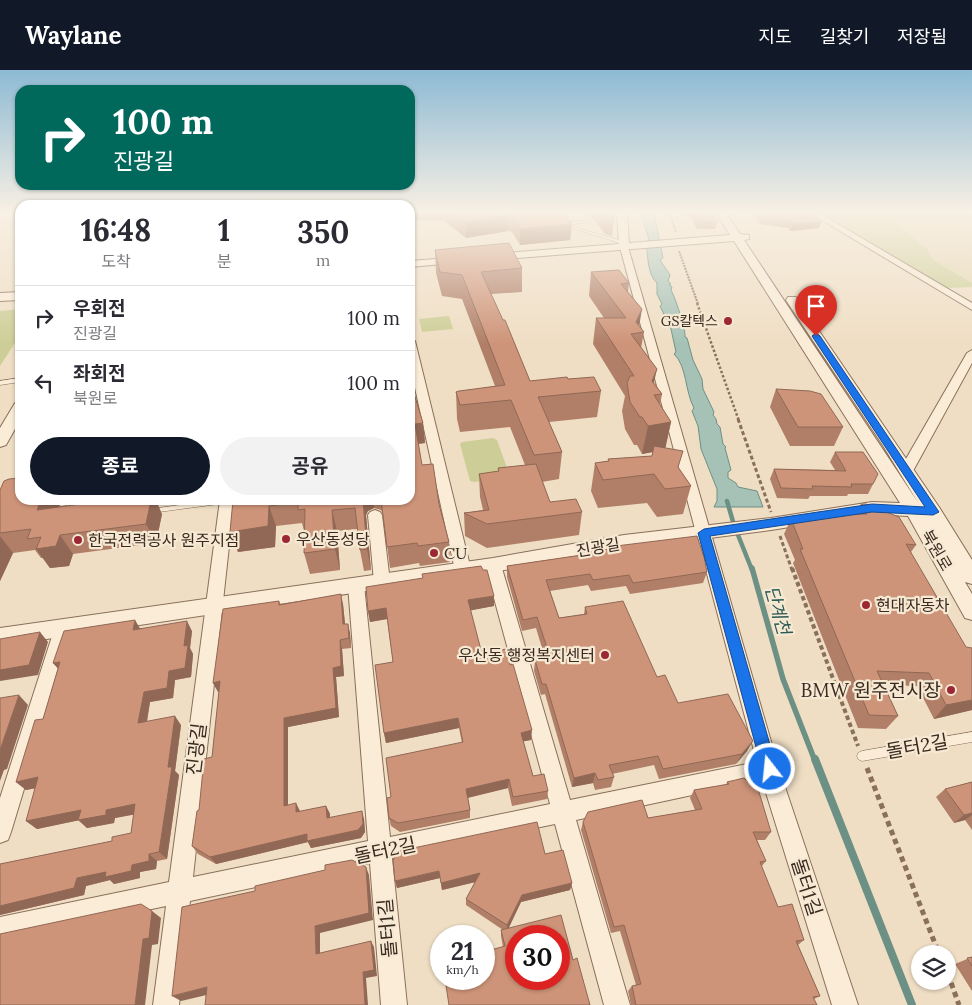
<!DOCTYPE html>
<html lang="ko">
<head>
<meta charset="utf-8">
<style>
	:root { --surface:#fff; --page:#f2f2f3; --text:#2b2b33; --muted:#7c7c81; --line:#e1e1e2; --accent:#111827 }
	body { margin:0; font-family:Lora,"Noto Sans KR",serif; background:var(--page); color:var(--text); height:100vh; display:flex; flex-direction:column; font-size:19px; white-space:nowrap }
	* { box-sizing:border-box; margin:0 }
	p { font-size:16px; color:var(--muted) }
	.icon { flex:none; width:28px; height:28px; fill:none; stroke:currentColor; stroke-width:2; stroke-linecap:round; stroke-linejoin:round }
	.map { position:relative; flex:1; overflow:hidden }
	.sheet { position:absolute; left:15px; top:130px; width:400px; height:305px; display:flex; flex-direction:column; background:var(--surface); border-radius:15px; box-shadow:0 1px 4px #0004 }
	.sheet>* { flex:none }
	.banner { position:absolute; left:15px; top:15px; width:400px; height:105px; border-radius:15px; box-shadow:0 1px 4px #0004; background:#00695c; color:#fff; overflow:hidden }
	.buttons { position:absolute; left:911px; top:875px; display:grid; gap:10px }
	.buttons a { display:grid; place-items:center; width:45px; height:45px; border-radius:50%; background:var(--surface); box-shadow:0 1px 4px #0004; font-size:25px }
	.speed { position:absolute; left:430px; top:855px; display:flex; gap:10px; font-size:25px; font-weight:700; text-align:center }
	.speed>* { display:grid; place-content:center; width:65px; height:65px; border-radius:50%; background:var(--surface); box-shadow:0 1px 4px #0004; line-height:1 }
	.speed small { font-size:12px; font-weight:400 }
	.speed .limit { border:8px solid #d22; background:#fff; color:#111 }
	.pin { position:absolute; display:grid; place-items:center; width:42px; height:42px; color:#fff; margin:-51px -21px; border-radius:50% 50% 50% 0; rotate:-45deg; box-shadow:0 0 5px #0007 }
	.pin .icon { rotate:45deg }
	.me { position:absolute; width:55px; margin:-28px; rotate:344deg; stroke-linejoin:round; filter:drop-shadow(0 0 4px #0008) }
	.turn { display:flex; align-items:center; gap:18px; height:105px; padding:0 15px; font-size:22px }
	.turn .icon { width:65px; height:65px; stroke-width:2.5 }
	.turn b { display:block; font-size:35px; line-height:42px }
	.eta { display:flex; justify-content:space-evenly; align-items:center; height:85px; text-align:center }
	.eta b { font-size:30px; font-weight:700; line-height:35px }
	.action { display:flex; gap:10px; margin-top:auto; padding:10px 15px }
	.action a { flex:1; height:58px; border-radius:30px; background:var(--accent); color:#fff; font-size:20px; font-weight:700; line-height:58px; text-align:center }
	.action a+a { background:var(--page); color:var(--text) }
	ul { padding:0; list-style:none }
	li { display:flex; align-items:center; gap:15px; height:65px; padding:0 15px; border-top:1px solid var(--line) }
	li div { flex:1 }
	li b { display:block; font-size:19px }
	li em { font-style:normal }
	header { display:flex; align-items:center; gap:30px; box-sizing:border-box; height:70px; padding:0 25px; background:var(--accent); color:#fff }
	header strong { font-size:24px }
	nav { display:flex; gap:28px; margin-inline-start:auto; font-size:18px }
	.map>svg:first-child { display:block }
	.farmland { fill:#e5d7b1 }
	.green { fill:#cdce97 }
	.water { fill:#a6c2b7; stroke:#6c9184 }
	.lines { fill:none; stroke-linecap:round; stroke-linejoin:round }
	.stream-far2 { stroke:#6c9184; stroke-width:4.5 }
	.stream-far1 { stroke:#6c9184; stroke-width:5.5 }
	.stream { stroke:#6c9184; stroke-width:8 }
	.service-casing { stroke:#8a6f5a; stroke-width:1 }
	.minor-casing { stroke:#8a6f5a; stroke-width:2 }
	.tertiary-casing { stroke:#8a6f5a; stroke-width:2 }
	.path-far4 { stroke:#8a6f5a; stroke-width:2; stroke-dasharray:2 1; stroke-linecap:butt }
	.path-far3 { stroke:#8a6f5a; stroke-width:2.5; stroke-dasharray:2.5 2; stroke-linecap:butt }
	.path-far2 { stroke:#8a6f5a; stroke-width:3; stroke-dasharray:4 2.5; stroke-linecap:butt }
	.path-far1 { stroke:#8a6f5a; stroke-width:4; stroke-dasharray:4.5 3; stroke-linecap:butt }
	.path { stroke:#8a6f5a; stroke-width:5; stroke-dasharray:5.5 4; stroke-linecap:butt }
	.service { fill:#faecd7; fill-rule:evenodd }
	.minor { fill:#faecd7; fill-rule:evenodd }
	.tertiary { fill:#faecd7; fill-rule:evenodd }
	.wall { fill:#b17f68 }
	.shaded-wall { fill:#906855 }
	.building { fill:#ce9479; stroke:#906855; fill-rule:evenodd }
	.route { fill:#1a73e8; stroke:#114b97 }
	.poi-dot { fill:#9b2834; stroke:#f6e9d3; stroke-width:2 }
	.labels { text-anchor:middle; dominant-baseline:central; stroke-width:4.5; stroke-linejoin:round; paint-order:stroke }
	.far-poi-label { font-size:14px; fill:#3a291e; stroke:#f6e9d3; text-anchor:end }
	.poi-label { font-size:16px; fill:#3a291e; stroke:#f6e9d3; text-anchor:start }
	.street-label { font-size:16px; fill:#3a291e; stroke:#f6e9d3 }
	.water-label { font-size:18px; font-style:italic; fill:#2d5a53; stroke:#f6e9d3 }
	.near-poi-label { font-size:19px; fill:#3a291e; stroke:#f6e9d3; text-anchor:end }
	.near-street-label { font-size:19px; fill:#3a291e; stroke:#f6e9d3 }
</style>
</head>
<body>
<header>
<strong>Waylane</strong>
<nav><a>지도</a><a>길찾기</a><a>저장됨</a></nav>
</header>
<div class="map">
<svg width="972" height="935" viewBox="0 0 972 935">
	<rect width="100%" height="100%" fill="#efdec4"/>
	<path class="farmland" d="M927,149L972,151V213L932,189L929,181L894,150L910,151Z"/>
	<path class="green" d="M821,143H972V151C946,150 920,150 894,151L929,181L932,189L972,213V217L948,218Z
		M20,239V265L0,296V241Z
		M449,246L453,259L422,262L419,249Z
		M493,368L497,370L510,406L507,408L474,412L470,411L460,374L462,372Z"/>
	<path class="water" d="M641,143H654L663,188L660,190L670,205L668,211L671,214L669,215L672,217L671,220C675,227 686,260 685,267L687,268L693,290L702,309L703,319L714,342L713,345L716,349L717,354L720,357L723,374L726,377L725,378L731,400L728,402V408L736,413L738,417L757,421L763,437H714L717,431V419L701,379L698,356L692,341L694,338C685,322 687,296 674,284L676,282L671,259L660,236L662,234L657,224V213C647,204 648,185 646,172L649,170Z"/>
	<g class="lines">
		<path class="stream-far2" d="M727,431L734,455L752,500"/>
		<path class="stream-far1" d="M752,498L783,609L815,691"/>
		<path class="stream" d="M815,689L912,935"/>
		<g class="service-casing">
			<path id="service" d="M592,150L591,152L566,155L619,170L625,176V178H623L617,172L558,154L560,153Z
				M20,308V312L0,315V311Z
				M68,430H76L71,444L67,446L63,444Z
				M216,430H229L230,431L226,433L151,443L147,441L151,439Z
				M972,662V672L862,691L858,689L857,686L858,683L862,681Z"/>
		</g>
		<g class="minor-casing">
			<path id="minor" d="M810,143H819L972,233V240Z
				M621,175L628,177L779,699L858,935H832L762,710L576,750L630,935H604L555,754L392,788L407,935H381L370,793L190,831L179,935H153L166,836L0,871V847L169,812L220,430H234L193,807L368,771L348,515L350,511L356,509L362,511L364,515L390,767L550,734L485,495L487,491L493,489L499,491L501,495L570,730L757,692L620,177Z
				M410,268L415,271L471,500L469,504L463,506L457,504L455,500L410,295Z
				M972,280V293L913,401L906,405L901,404L899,401L967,283Z
				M375,440L380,442L382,445L390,512L388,516L382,518L376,516L374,512L368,445L370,442Z
				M64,550L70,552L73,557L11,762L8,770L0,773V728L55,557L58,552Z"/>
		</g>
		<g class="tertiary-casing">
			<path id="tertiary" d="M617,143H627L629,173L730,165L716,143H726L740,164L749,165V169L744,170L919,434L882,374L786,230L788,227H796L939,437L972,490V514L965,512L972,524V550L965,548L908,446L872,444L771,460L624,479L493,502L0,576V558L493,488L624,465L771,448L872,432L900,433L734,171L491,190L486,187L491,184L619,174Z
				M461,187L465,188L466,190L465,192L410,197V191Z
				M20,222V230L0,231V223Z
				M20,332V350L6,375L0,377V358L15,333Z"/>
		</g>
		<path class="path-far4" d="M670,143L676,163
			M679,181L698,234"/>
		<path class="path-far3" d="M697,233L739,351"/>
		<path class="path-far2" d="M738,349L771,442
			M780,466L792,500"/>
		<path class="path-far1" d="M792,498L858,676"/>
		<path class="path" d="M867,698L939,884
			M948,904L959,935"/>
		<use href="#service" class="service"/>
		<use href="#minor" class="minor"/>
		<use href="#tertiary" class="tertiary"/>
	</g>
	<path class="wall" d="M410,143H564L572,154L570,170L520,175L512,162L508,161L466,168L443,150L410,151Z
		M589,143H613L614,150L612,166L605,164Z
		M680,143H711L717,153L715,159H697L690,146H682Z
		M753,143H806L821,152L819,158L790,161L788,158L760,154Z
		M435,180L522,198V222L491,224L530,311L568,309L601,321L597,347L549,352L562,382L559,409L542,412L550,432L582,442L579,465L487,478L465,466L464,443L483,440L480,427L479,404L498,401V398L525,395L510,357L460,362L457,349L456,322L495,316L462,229L442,226L436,203Z
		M591,202L629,213L628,222L639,256L644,262L641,278L654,313L662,324L660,335L671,352L665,378L691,416L683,444L657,447L647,433L598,438L591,421L595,393L608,391V389L652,386V382L642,384L637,375H634L625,359L622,341L625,326L593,274L596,248H604L589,226Z
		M410,310L423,353L425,373L418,374L422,395L439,434L449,472L450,492L420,496L419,493L390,498L383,444L381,440L374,438L368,441L366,445L371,500L364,501L360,480L357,459L337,461L340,500L310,504L304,483V461L302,453L276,456L275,477L238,482L230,462L233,430H410Z
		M776,319L843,357L834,376H790L770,337Z
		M835,382L873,414L868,424H848L847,426H810L808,429L777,428L770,409L774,399L835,400L830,392Z
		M0,420L20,430H62L59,437L162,444L156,473L73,484L69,496L50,498L43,488H41L35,480L13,483L0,511Z
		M861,434L916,475L911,482L972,640L934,649L917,616L884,615L898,646L886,659L858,658L793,493L795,490L784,464L791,449L856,444Z
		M616,476L707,502L703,513L630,524L626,516L591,521L588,515L550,521L559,548L584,544L585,537L657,607L678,633L747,681L736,694L659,709L654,695L612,704L614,707L611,717L595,720L593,713L572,717L545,624L541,625L534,601L535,590L545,588L536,558L522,561L507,507V496L581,485L582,483L615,478Z
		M483,500L494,526V536L470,540L482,584L531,670L523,671L533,706L548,721L547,729L512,736L508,718L468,728L470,740V748L400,762L391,756L389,748L391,727L462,673L459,658L386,673L384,663L393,592L387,549L370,552L368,541Z
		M279,531L281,535L343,534L345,554L350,563L351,578L342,579L344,606L336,607L339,647L288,657V735L300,742L326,736L330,744V748L364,749L365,762L361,768L311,778L308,772L216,794L198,784L192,776L212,687L219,622L213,613Z
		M140,558L192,561L190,578L193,584L191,607L175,610L173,628L150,632L147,652L181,655L175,701L179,705L167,789L157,791L156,799L140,802V808L114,814L110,810L86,816L84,825L0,845V794L112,771L131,763L134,744L115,748L114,753L87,758L79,750L37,759L26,751L35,718L26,720L16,712L43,649L58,598L53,593Z
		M727,712L771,762L765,770H757L766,791L761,797L778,837L804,870L798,875L820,926L814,929L817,935H631L628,921L632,916L636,915L620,861L611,863L581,760L583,752L648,748L695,740L690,728L694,720L726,715Z
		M972,712V760L965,750L954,753L936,727L945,719Z
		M545,784L572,813L570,820L521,832L508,858L573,890L590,935L503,877L501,866V860H503L466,835V829L475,812L442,820L440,808L397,818L395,811Z
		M972,887V921L955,894Z"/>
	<path class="shaded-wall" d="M509,145L508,161L466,168V152Z
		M821,152L819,158L790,161L793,154Z
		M572,154L570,170L520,175V159Z
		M642,239L638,263L636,252Z
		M657,299L651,326L652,311Z
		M671,352L665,380L642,384L648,356Z
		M423,353L425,373L416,374L415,354Z
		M41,430H62L50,459L37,440Z
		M151,430H156L162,444L156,473L146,454Z
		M363,430H373L374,438L368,441L366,445L371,500L367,479Z
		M269,436L276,456L275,477L238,482L230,462Z
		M332,440L337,461L340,500L335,479Z
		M60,465L73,484L69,496L50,498L36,479Z
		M0,466L13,483L0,511Z
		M341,524L343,534L346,564L343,554Z
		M494,526V536L468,541V530Z
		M386,538L387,549L370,552L368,541Z
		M135,550L141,560H133Z
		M187,551L192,561L190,578L193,584L191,607L175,610L173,628L150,632L145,662L138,653L144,622L169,601L184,576Z
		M348,554L350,563L351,578L349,568Z
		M40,562L48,572L38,605L0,611V600Z
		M340,570L342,579L344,606L336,607L339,647L288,657V744L284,736V648L333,598Z
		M60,592L61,602L53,593Z
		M220,611L225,621L218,622L213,613Z
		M19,625L28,635L7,699L4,700L0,711V680Z
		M972,630V640L934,649L946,635Z
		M175,646L181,655L175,701L179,705L167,789L159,782L168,697Z
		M458,648L459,658L386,673L384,663Z
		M532,660L531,670L520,672L521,663Z
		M753,671L747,681L736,694L742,684Z
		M595,703L593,713L572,717L574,708Z
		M38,707L48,716L26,720L16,712Z
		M509,709L508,718L466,728V719Z
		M296,733L300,741V750L296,742Z
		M135,734L143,743L115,748L114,753L87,758L78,750L106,740Z
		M326,736L330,744V756L327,748Z
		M81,740L90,748L37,759L26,751Z
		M362,741L364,749L365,762L361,768L311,778L308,772L216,794L210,787L307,764Z
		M972,743V745L965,750L954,753L964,745Z
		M149,784L157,791L156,799L140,802V808L114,814L110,810L86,816L84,825L0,845V836L77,808L132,795Z
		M366,797L369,805L373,850L320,863V891L316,884L315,856Z
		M439,801L440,808L397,818L395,811Z
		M480,803V811L442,820L441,813Z
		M572,813L570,820L521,832L507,862V855L522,825Z
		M152,841L161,848L158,874L152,875L145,935H135L143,869Z
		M371,871L374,877L377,906L366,908L368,935H365L363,902Z
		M207,917L215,923L181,931L172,926Z"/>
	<path class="building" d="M454,143H564L572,154L520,159L513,146L509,145L466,152Z
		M603,143H613L614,150L607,148Z
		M693,143H711L717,153L699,152Z
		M758,143H806L821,152L793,154L790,151L762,148Z
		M509,173L522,198L481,202L503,250H505L530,311L567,307L568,309L594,307L601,321L538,327L562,382L534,385L511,330L460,335L456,322L459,321L505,315L462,205L440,202L435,180Z
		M619,200L629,213L621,214L642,239L636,252L644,262L631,264L657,299L652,311L662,324L654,325L671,352L648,356L642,347H640L630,332L627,313L630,306H634L596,248H626L591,202Z
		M410,310L423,353L415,354L422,395L433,394L439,434L449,472L418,476L417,473L387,477L381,430H410Z
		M776,319L810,321L821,324L843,357H798Z
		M654,376L683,381L678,397L691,416L665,419L654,404L603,410L595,393L609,391L608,389L652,386Z
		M835,382H863L878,404L873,414H851L852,417L812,416L813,419L781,418L774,399L846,401Z
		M536,394L550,432L576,429L582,442L487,454L464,443L489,440L479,404L499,401L498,398Z
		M20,408V430H41L37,440L109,430H151L146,454L60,465L56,476L36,479L41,467L27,469L31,459L0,463V420L4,411L9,409Z
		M233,430H363L367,479L360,480L355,438L332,440L335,479L304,483L305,439L298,440V432L269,436L268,456L230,462Z
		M861,434H866L899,447L916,475L906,474L966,577L972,578V630L946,635L929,603L877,601L898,646L869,645L800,479H803L791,449L817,445L867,444Z
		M697,466L704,487L707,502L633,513L629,505L593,510L590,504L546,510L559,548L587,544L585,537L623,531L657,607L665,605L678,633L728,624L753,671L742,684L663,699L658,686L609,695L614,707L598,710L595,703L574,708L546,614H542L535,590L550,587L537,547L523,550L507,496L582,485V483L616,478V476Z
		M481,496L483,500H487L494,526L468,530L482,584L506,579L510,595L513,594L532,660L521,663L533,706L544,704L548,721L513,727L509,709L466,719L470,740L398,753L389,748L387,728L391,727L386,688L463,672L458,648L384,663L375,595L393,592L386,538L368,541L366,517L423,508L422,504Z
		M341,524L343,554H348L349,568L340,570L341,596L333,598L336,638L284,648V736L296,733V742L326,736L327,748L362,741L363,754L358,760L307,771V764L210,787L192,776L197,741L199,740L204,689L212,687L220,611L213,613L223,539L279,531V535Z
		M135,550L133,560L187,551L184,576L188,575L185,598L169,601L167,618L144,622L138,653L175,646L168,697H172L159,782L149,784V791L132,795L131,801L105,807L106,802L77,808L74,818L0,836V794L112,771V767L131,763L135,734L106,740V745L78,750L81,740L26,751L38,707L16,712L35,650L43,649L60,592L53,593L64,561Z
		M40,562L29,595L0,600V569Z
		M19,625L0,680V628Z
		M744,708L759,722L771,762H753L766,791L760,792L778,837L792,834L804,870L796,871L820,926L813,927L817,935H636L632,916L641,914L624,855L614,857L583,752L588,742L642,730L648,748L702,739L694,720L729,714L727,712Z
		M972,712V743L964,745L945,719Z
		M537,752L545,784L563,780L572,813L522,825L507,855L466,829L480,803L441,813L439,801L395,811L393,790L399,781Z
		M352,790L366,797L369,843L315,856L316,884L371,871L374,900L363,902L365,935H205L207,917L172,926L182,837L255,821V816L325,800V795Z
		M141,834L152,841L149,868L143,869L135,935H0V864Z
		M561,845L573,890L577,888L590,935H449L445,909H484V882L505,876L501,860ZM516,866H559V909H516Z
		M972,887V896L967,888Z"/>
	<linearGradient id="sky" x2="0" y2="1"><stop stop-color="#8dbad4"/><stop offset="0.52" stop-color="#f8f0e4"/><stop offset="1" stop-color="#f8f0e4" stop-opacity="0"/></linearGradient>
	<rect width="972" height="274" fill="url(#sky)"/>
	<path class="route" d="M816,263L820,266L939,442L933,445L872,442L710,466L777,699L775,705L770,707L764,705L762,699L698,463L704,459L872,434L925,437L812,266Z"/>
	<g class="poi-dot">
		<circle cx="728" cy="251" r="5"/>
		<circle cx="286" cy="469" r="5"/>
		<circle cx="78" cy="470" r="5"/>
		<circle cx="434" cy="483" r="5"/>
		<circle cx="866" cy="535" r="5"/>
		<circle cx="605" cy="585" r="5"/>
		<circle cx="951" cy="620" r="5"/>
	</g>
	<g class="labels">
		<g class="far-poi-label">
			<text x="718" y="251">GS칼텍스</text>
		</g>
		<g class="poi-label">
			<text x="296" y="469">우산동성당</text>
			<text x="88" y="470">한국전력공사 원주지점</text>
			<text x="444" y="483">CU</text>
			<text x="876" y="535">현대자동차</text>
			<text x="595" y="585" text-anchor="end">우산동 행정복지센터</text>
		</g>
		<g class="street-label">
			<text transform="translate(598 477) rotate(-10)">진광길</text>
			<text transform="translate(937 480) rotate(60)">북원로</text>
		</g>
		<g class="water-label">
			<text transform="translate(778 540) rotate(74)">단계천</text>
		</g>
		<g class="near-poi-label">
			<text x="941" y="620">BMW 원주전시장</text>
		</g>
		<g class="near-street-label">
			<text transform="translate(917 676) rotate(-10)">돌터2길</text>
			<text transform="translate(196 679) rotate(-83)">진광길</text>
			<text transform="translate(385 780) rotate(-12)">돌터2길</text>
			<text transform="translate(807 817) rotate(72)">돌터1길</text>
			<text transform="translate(387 858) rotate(-95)">돌터1길</text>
		</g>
	</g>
</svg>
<div class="buttons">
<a><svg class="icon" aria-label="layers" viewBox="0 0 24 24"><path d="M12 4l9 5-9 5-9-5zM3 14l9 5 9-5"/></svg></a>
</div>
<div class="speed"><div>21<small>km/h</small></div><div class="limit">30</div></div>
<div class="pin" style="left:816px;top:266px;background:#d93025"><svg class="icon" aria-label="arrive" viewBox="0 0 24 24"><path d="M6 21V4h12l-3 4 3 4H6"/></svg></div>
<svg class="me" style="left:770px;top:699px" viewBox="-20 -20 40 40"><circle r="17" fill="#1a73e8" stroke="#fff" stroke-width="3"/><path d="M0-11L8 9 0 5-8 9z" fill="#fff"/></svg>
<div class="banner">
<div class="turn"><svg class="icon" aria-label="right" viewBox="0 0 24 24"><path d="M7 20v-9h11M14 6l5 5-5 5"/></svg><div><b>100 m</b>진광길</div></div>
</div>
<section class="sheet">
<div class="eta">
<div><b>16:48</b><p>도착</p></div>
<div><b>1</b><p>분</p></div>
<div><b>350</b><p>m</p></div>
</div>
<ul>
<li><svg class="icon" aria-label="right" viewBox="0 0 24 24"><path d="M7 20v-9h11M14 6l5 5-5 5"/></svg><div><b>우회전</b><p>진광길</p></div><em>100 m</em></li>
<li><svg class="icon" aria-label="left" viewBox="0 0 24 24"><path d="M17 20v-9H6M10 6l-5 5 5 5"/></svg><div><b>좌회전</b><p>북원로</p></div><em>100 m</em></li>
</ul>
<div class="action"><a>종료</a><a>공유</a></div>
</section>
</div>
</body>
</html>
